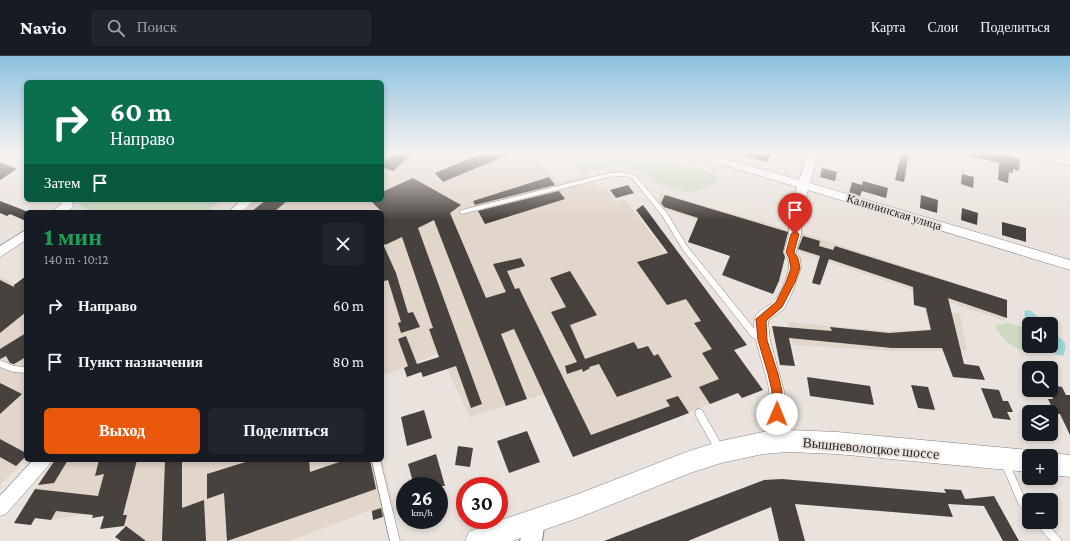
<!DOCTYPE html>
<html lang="ru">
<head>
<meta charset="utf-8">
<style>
	:root { --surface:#171b24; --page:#20242c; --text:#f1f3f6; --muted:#9ea1a6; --line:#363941; --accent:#ea580c }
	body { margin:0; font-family:"Crimson Pro",serif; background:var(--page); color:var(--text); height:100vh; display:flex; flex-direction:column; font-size:15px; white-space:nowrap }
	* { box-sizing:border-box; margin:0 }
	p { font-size:13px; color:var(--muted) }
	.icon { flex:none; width:22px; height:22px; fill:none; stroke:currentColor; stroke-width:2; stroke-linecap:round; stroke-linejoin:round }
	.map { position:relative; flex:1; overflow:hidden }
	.panel { position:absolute; left:24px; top:154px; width:360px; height:252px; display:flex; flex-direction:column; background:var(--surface); border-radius:6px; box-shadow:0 2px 6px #0003 }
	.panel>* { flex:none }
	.guide { position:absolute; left:24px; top:24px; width:360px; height:122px; border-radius:6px; box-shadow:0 2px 6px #0003; background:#0b6e4f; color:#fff; overflow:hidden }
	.controls { position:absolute; left:1022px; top:261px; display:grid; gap:8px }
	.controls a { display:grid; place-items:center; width:36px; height:36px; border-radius:6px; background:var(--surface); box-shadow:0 2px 6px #0003; font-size:20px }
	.speed { position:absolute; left:396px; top:421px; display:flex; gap:8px; font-size:20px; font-weight:700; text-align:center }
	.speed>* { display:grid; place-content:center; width:52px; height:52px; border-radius:50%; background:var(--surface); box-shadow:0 2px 6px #0003; line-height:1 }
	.speed small { font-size:10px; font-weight:400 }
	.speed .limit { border:6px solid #d22; background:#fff; color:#111 }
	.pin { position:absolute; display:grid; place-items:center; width:34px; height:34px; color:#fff; margin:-41px -17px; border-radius:50% 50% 50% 0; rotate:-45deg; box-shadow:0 0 4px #0007 }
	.pin .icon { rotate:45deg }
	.me { position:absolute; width:44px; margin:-22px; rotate:1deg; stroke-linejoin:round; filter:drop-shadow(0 0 3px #0008) }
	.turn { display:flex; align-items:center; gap:14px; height:84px; padding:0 20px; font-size:18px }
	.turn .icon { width:52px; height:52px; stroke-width:2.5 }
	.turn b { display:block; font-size:28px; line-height:34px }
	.then { display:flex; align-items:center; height:38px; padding:0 20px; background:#0003; gap:8px; font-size:15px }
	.round { display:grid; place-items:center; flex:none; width:42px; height:42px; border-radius:6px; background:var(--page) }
	.overview { display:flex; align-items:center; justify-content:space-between; height:68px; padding:0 20px }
	h1 { font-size:24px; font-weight:800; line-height:30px; color:#1e9e55 }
	.button { display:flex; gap:8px; margin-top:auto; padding:8px 20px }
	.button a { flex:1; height:46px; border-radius:6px; background:var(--accent); color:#fff; font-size:16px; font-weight:800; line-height:46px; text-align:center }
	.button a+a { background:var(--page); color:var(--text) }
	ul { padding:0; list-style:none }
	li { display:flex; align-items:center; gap:12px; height:56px; padding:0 20px }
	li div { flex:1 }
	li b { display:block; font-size:15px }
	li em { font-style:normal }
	header { display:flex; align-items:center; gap:24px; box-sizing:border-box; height:56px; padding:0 20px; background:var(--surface); border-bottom:1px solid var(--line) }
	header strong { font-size:19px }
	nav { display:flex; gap:22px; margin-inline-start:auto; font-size:14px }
	.search { width:280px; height:36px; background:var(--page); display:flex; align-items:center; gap:10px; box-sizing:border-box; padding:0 14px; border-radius:6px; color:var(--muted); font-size:15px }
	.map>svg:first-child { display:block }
	.built { fill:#e2d5ca }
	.green { fill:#cddbc1 }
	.water { fill:#9fd5d5 }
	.building { fill:#47423d }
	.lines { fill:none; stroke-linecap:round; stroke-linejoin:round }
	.service-casing { stroke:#867f7a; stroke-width:1 }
	.minor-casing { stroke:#867f7a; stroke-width:1 }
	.tertiary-casing { stroke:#867f7a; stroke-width:2 }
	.secondary-casing { stroke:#867f7a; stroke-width:1 }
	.service { fill:#fff; fill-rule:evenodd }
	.minor { fill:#fff; fill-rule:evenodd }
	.tertiary { fill:#fff; fill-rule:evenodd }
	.secondary { fill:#fff; fill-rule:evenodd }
	.route { fill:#ea580c; stroke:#983908 }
	.labels { text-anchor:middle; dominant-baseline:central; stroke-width:4; stroke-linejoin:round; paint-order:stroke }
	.street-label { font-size:12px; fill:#272422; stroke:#eae3dd }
	.near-street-label { font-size:14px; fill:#272422; stroke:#eae3dd }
</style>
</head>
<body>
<header>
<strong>Navio</strong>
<div class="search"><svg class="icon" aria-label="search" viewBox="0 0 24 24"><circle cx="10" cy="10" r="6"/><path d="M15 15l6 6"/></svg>Поиск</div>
<nav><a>Карта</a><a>Слои</a><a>Поделиться</a></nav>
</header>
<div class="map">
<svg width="1070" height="485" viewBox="0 0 1070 485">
	<rect width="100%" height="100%" fill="#eae3dd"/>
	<path class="built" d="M382,97H525L559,126L587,118L600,134L606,132L616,146L625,143L686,224L727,285L763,334L742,342L738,337L573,401L544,338L470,361L439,297L382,320V156H241L254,144H382Z
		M661,137L793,175L787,193L655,150Z
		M799,176L1008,244L1005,265L793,194Z
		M0,221L26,233V403L0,429Z
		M924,253L960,258L967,295H889L793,289L788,266L887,275L930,273Z
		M382,403L396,457L373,464L371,454L289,485H121L115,481L125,470L100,473L105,460L92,462L93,457L51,464L36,462L31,469L14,467L55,404Z"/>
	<path class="green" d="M597,97H636L711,117L717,121V126L701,134L687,136L655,127L646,117L634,113L621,111L584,115L578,112V106L583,103L593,102Z
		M69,144H221L207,156H92Z
		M1009,267L1026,272L1029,274V290H1031L1027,294C1015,296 1001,282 995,271L997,268Z"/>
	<path class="water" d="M1030,254L1046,268H1030L1025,262L1024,255Z
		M1051,274C1061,285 1070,284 1063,300L1055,298L1047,290H1051Z"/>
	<path class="building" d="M395,97H413L393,115L382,111V108Z
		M484,97H512L443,126L435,117Z
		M743,97H771L767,106L742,99Z
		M901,97H909L904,126L895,124Z
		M970,97H1010V100L1020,103L1019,115L1013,113V117L1009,116L1008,127L998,124L999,107L970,100Z
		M0,106L17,113L0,124Z
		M822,112L837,116L835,125L820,121Z
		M962,118L974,121L973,132L961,128Z
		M549,121L555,129L475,149L473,145Z
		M413,122L461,149L450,157L486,242L506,236L493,208L521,202L525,210L507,215L515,233L519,232L591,379L670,350L666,344L678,340L689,357L573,401L514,273L501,278L527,343L506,350L434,164L418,172L482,348L471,352L456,310L423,321L421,316L407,321L404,312L408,310L398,283L406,280L417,308L439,301L429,273L433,272L402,181L385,189L382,185V156L370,144H382V136Z
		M863,125L888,132L886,142L862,135L860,140L849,137L852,126L862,129Z
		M628,129L634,137L616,142L610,134Z
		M559,135L565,143L485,168L478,155Z
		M665,139L788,176L783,196L785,201L779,225L773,238L722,219L730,200L688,186L698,162L664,151L661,147Z
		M921,139L938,144L937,157L920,152Z
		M266,144H288L274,156H251Z
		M0,145L26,155V165L10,158L7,160L0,157Z
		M643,149L747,289L734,294L763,334L742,342L738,337L710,348L699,331L719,323L702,297L712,293L694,267L701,265L686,243L667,249L637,206L668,197L636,154Z
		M962,152L978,157L977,169L961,164Z
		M1002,166L1026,172V186L1002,179Z
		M803,180L820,185L819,190L833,194L835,190L1007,244V262L948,242L964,308L979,310L985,324L953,321L942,292H892L789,282L795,310L780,309L772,270L832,275L830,271L889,277L931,274L926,252L914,249L913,231L829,203L820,229L812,227L820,200L798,193Z
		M382,186L396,217L408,257L413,256L420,271L401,277L398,267L401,266L388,224L384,225L382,219Z
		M570,215L597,259L570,269L585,303L634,286L638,293L648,290L654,300L658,298L672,321L617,341L599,308L589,311L590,312L583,316L582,313L567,318L565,310L577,306L551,256L566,251L550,222Z
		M26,220V256L0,277V224L14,231V229Z
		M26,277V301L14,308L10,307L6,300L0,303V293Z
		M807,321L870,330L874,349L810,340Z
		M0,327L22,338L0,358Z
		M911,329L928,331L935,354L918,352Z
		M1051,329L1062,331L1066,339H1070V379L1060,358H1055L1048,343H1053L1051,338Z
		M981,332L999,334L1003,345H1008L1013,356H1007L1011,364L993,362Z
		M424,354L432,382L407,390L401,361Z
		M527,375L540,406L509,417L497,385Z
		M0,383L26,397V400L16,410L0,401Z
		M458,390L473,392L470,411L455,409Z
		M436,398L445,430H414L408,408Z
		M55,404H68L54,427L38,429Z
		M99,404H137L123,459H127L124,470L100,473L104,460L92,462L93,459L56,455L51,464L35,462L31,469L14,467L35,433L98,440L104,418L95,420Z
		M165,404H182V452L204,444L206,485H162Z
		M252,404H309L310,416L345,404H370L376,433L227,485L224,437L207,443V418Z
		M782,423L946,437L944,433L961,434L965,443L994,440L1019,485H1003L984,450L948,448L953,461L795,448L805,485H779L771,451L688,485H604L764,424Z
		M381,452L383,461L373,464L372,455Z
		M126,470L146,485H121L115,481Z"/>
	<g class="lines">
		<g class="service-casing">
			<path id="service" d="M623,116L636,120L667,157L687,190L757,276L765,281L766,283L765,285C760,287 755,283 751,280L683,194L663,161L632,122L623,120L609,121L462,158L459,156L462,154L609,117Z
				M0,304L14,310L26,311V317L13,316L0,311Z
				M699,353L702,354L723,391L724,394L723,397L720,398L717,397L696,360L695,357L696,354Z
				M1005,403L1008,404L1025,443L1029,447V457L1026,456L1019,449L1001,407L1002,404Z
				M372,404H380L400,485H390Z
				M1035,466H1046L1060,482L1062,485H1051L1037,469Z"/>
		</g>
		<g class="minor-casing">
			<path id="minor" d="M690,97H705L799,124L808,97H818L810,127L1070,204V214L808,134L801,158V178L796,196L800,202L801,212L792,237L784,253L768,265L770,284L784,335L785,358L788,386L785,391L780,393L775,391C767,373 772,352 769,334C767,317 750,277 755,262C757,255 768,251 773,246C779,241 789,218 789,210C789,204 787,201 784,196L789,178V158L797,131L691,99Z
				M1024,97H1042L1070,103V109L1025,99Z
				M60,144H72L73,150C68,158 60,156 52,156L61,148Z
				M241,144H254L242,156H229Z
				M26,174V184L0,201V190Z
				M33,404H51L49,409L6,458L0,460V440Z"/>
		</g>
		<g class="tertiary-casing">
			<path id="tertiary" d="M535,454L542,457L545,464L542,485H520L528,457Z"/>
		</g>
		<g class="secondary-casing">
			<path id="secondary" d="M789,374L837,376L1029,394L1037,397L1038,400H1029V416L837,398L789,396L763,398L721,407L690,417L578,462L512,485H465L469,476L478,472L578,438L689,395L721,385L763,376Z
				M1051,397L1070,399V421L1051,419V400H1043Z"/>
		</g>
		<use href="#service" class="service"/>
		<use href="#minor" class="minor"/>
		<use href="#tertiary" class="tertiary"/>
		<use href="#secondary" class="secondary"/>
	</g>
	<linearGradient id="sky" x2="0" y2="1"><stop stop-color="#8bc1e0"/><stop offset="0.59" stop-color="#f6f2f0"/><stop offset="1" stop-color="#f6f2f0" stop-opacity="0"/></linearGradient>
	<rect width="1070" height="164" fill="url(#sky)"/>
	<path class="route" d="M795,175L799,178L794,196L798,202L800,212L795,226L782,251L766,265L767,284L778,318L782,335V358L780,362L777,363L773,362L771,358L772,335L768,318L758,284L756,263L776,246L786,226L791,212L789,202L786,196L791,178Z"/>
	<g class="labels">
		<g class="street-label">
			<text transform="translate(894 156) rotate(17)">Калининская улица</text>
		</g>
		<g class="near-street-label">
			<text transform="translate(871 392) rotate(5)">Вышневолоцкое шоссе</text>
		</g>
	</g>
</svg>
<div class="controls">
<a><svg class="icon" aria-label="sound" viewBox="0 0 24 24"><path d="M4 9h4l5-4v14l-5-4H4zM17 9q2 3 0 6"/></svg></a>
<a><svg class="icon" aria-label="search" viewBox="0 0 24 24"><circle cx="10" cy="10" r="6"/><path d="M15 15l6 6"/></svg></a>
<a><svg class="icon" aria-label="layers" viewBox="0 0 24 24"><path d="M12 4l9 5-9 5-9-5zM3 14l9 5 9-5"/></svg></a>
<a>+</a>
<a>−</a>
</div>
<div class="speed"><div>26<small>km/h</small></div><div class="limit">30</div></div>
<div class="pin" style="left:795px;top:178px;background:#d93025"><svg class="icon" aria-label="arrive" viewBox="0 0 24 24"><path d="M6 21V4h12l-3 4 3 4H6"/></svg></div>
<svg class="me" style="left:777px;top:358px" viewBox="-20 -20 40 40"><circle r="19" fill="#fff"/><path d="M0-13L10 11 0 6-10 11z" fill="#ea580c"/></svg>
<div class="guide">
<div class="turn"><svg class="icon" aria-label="right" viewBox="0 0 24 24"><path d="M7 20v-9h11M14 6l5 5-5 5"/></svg><div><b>60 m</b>Направо</div></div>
<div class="then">Затем<svg class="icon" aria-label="arrive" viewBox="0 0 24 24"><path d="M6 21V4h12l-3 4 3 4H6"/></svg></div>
</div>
<section class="panel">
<div class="overview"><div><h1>1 мин</h1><p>140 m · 10:12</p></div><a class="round"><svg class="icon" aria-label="close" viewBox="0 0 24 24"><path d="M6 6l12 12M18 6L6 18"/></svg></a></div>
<ul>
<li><svg class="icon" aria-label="right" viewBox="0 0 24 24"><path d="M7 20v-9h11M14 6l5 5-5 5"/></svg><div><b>Направо</b></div><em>60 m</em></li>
<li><svg class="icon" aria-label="arrive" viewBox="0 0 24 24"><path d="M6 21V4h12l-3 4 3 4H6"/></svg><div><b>Пункт назначения</b></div><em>80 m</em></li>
</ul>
<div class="button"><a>Выход</a><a>Поделиться</a></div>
</section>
</div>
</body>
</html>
